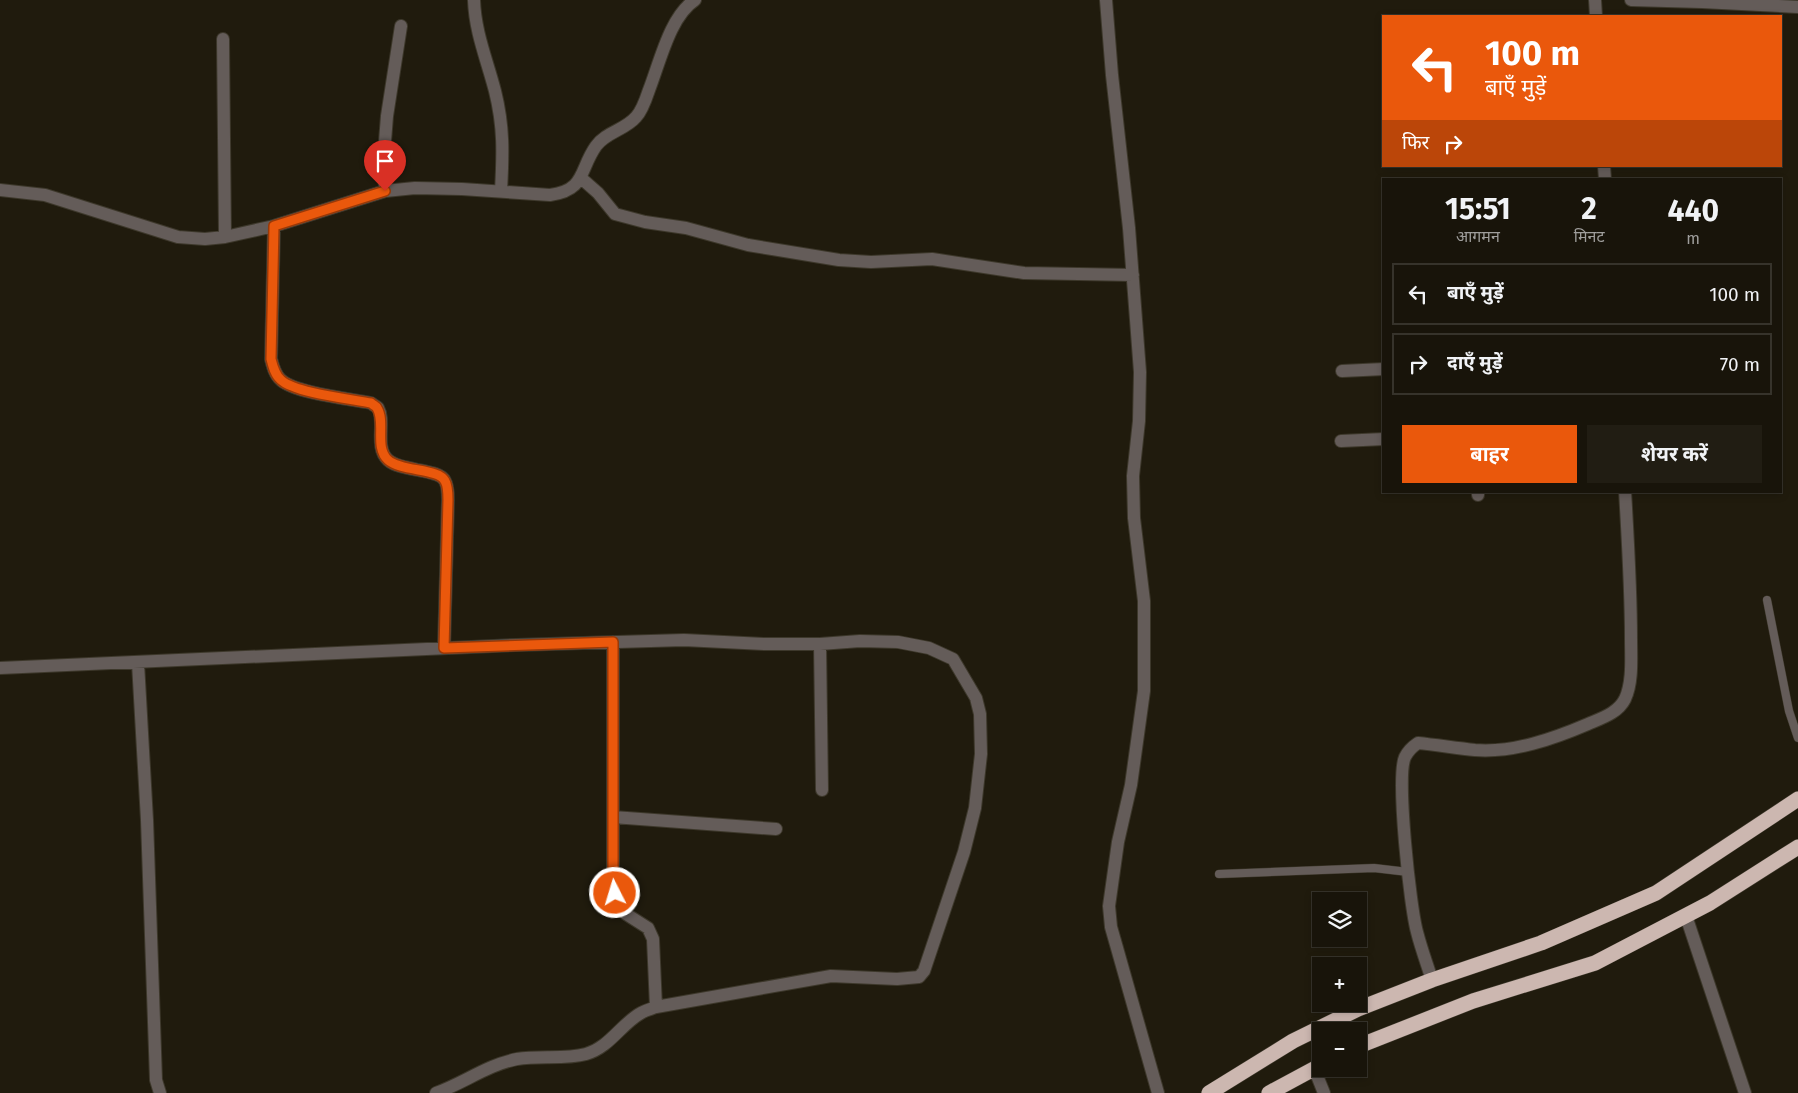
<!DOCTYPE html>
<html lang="hi">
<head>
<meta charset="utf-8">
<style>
	:root { --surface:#18140a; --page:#211d13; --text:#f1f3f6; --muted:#9f9e9c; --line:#36332b; --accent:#ea580c }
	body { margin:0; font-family:"Fira Sans","Noto Sans Devanagari",sans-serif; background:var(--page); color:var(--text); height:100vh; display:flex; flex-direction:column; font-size:19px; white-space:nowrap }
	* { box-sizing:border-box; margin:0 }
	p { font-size:16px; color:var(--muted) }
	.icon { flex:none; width:28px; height:28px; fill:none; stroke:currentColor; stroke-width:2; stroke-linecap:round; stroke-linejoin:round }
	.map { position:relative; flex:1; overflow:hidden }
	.panel { position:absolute; left:1382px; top:178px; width:400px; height:315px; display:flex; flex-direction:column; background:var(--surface); border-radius:0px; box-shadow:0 2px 8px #0003,0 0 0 1px var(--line) }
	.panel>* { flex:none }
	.top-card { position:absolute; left:1382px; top:15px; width:400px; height:152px; border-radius:0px; box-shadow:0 2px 8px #0003,0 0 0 1px var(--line); background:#ea580c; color:#fff; overflow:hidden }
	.tools { position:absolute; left:1312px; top:892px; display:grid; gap:10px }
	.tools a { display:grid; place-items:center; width:55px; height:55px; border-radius:0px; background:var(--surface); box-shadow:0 2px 8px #0003,0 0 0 1px var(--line); font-size:25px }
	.pin { position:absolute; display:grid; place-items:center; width:42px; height:42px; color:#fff; margin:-51px -21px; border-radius:50% 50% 50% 0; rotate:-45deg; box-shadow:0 0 5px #0007 }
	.pin .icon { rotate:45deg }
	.me { position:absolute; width:55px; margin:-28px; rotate:355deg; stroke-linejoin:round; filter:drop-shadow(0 0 4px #0008) }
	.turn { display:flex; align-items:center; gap:18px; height:105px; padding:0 20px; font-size:22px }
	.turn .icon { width:65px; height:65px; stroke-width:2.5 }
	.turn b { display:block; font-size:35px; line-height:42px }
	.then { display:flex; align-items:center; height:48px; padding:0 20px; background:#0003; gap:10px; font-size:19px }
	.eta { display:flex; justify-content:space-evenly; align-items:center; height:85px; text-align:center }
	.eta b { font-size:30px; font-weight:700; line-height:35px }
	.action { display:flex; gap:10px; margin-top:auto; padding:10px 20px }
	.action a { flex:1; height:58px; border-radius:0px; background:var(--accent); color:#fff; font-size:20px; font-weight:700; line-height:58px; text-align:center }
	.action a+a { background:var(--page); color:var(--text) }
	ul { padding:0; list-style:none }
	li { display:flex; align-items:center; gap:15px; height:62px; margin:0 10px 8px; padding:0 10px; border:2px solid var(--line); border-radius:0px }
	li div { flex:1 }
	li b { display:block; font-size:19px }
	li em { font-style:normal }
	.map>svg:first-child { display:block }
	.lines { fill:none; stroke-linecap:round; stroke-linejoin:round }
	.lane-casing { stroke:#3d382b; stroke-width:9 }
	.street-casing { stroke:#3d382b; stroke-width:14 }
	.highway-casing { stroke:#3d382b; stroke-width:16 }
	.lane { stroke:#645c59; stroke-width:8 }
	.street { stroke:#645c59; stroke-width:12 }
	.highway { stroke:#ccb7b0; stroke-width:15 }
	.route-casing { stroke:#983908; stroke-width:12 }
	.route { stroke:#ea580c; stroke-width:9 }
</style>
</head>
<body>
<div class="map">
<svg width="1798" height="1093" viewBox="0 0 1798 1093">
	<rect width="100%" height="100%" fill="#201b0d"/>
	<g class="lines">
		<g class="lane-casing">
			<path id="lane" d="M1767,600L1789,711L1798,738
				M1219,874L1374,868L1408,872"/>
		</g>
		<g class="street-casing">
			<path id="street" d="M474,0C475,32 487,60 495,91C504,127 503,154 501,191
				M1106,0L1112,75L1129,228L1140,372L1139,421L1133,476L1134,518L1144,601V691L1131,785L1118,842L1109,906L1111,927L1117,948L1158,1093
				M1595,0L1596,16
				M1631,0L1702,2L1798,7
				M223,39L225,237
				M1604,166L1605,179
				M581,178L598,193L615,214L645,222L686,228L748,245L839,260L871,262L932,259L1024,273L1133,275
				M0,190L45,195L178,237L205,239L225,237L274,226L385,191L415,188L462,189L550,195C586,190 579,170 596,146C606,132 625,130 636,117C642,111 646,99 649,90C660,62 670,16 695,0
				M385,191L384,154L387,116L401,26
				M274,226L271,359C273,367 275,375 281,380C295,393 351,399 371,403C373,405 376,406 378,408C386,422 374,447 388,460C401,472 439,468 445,481C448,486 448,493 448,500L444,648
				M1342,371L1384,369
				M1341,441L1384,439
				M1478,491V495
				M613,642V879L618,905L626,914L648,928L653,939L656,1007
				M820,644L822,790
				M138,663L147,820L156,1080L160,1093
				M0,668L516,645L684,640L764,644H820L860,641L898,642L929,648L953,659L976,698L980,714L981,754L975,808L964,852L924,971L919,977L897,979L831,976L656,1007C651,1009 646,1010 641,1013C621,1024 610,1047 586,1054C564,1060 540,1055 517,1059C487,1065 464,1083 436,1093
				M613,817L776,829
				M1686,916L1745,1093
				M1432,980C1427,964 1421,948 1417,932C1410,907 1396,776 1405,757C1408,751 1412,747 1418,743C1437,745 1456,748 1475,750C1513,753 1553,739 1588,724C1602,718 1618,713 1625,699C1633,682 1631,658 1631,639C1631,590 1628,541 1625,491
				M1314,1068L1324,1093"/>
		</g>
		<g class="highway-casing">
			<path id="highway" d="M1359,1046L1473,1001L1595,963L1710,903L1798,847
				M1209,1093L1293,1041L1358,1009L1432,980L1541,943L1656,893L1798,799
				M1269,1093L1321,1065"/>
		</g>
		<use href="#lane" class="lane"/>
		<use href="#street" class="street"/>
		<use href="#highway" class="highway"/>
	</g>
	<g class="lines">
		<g class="route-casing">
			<path id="route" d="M385,191L274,226L271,359C273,367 275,375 281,380C295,393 351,399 371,403C373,405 376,406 377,408C386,422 374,447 388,460C401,472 439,468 445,481C448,486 448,493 448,500L444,648L613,642V879L615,893"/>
		</g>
		<use href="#route" class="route"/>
	</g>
</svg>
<div class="tools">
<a><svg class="icon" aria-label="layers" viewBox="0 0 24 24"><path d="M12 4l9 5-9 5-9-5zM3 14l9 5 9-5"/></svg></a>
<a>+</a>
<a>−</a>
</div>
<div class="pin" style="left:385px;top:191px;background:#d93025"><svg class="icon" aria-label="arrive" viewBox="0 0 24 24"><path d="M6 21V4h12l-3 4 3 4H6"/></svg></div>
<svg class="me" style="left:615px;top:893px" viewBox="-20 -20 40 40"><circle r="17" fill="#ea580c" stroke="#fff" stroke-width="3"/><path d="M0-11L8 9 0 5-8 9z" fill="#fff"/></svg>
<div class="top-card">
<div class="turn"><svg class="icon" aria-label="left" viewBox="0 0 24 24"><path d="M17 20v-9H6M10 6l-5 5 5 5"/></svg><div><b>100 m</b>बाएँ मुड़ें</div></div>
<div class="then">फिर<svg class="icon" aria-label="right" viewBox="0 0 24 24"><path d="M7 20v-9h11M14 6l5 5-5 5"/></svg></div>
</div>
<section class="panel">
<div class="eta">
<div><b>15:51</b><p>आगमन</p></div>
<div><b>2</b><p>मिनट</p></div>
<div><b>440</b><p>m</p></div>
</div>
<ul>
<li><svg class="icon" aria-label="left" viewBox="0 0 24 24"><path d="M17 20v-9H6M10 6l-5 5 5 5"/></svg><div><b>बाएँ मुड़ें</b></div><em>100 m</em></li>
<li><svg class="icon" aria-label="right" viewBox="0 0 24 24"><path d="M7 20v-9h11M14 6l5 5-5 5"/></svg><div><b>दाएँ मुड़ें</b></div><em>70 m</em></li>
</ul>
<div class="action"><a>बाहर</a><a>शेयर करें</a></div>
</section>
</div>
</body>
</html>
